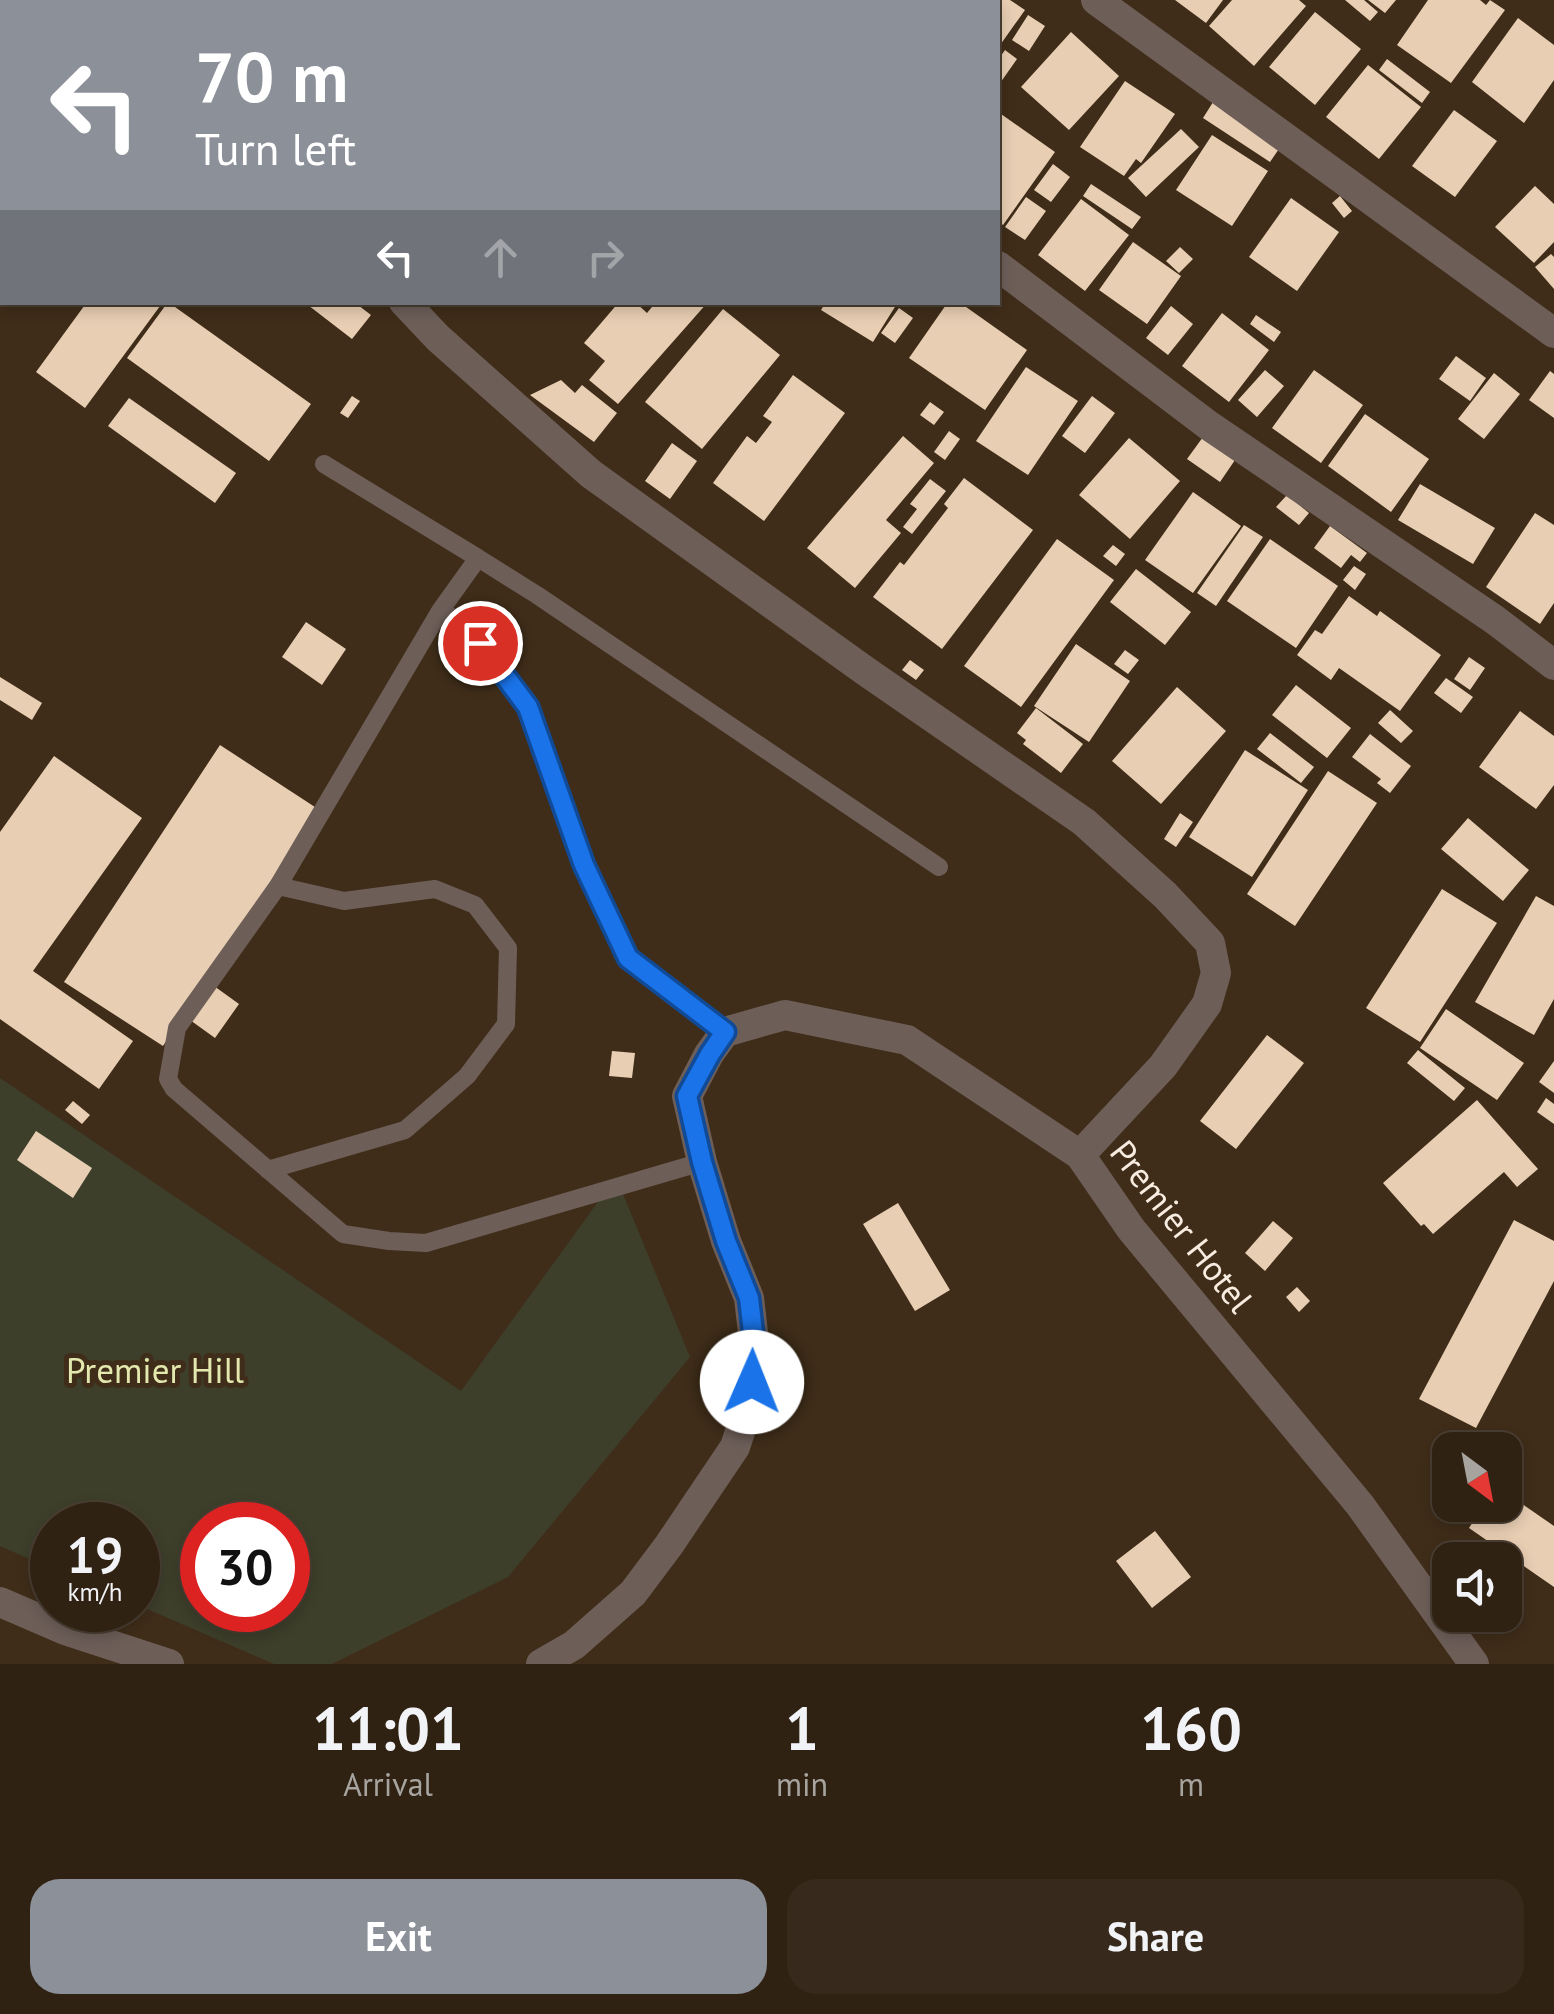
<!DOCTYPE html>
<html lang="en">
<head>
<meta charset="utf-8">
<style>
	:root { --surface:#2f2213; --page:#372a1c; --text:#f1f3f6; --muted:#a7a4a0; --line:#4a3f33; --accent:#8c9099 }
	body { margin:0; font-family:"PT Sans",sans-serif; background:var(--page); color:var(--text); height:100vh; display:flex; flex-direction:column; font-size:38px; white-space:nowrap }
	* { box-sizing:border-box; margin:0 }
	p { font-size:32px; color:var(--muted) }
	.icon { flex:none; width:55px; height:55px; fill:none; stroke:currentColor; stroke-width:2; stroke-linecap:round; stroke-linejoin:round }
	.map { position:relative; height:1664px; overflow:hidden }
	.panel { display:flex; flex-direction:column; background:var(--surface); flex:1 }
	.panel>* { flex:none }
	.hud { position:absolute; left:0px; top:0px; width:1000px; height:305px; box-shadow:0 5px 15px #0003,0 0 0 2px var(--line); background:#8c9099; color:#fff; overflow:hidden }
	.needle { width:65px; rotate:148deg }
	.fabs { position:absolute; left:1432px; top:1432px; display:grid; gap:20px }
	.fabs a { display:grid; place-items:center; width:90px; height:90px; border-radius:20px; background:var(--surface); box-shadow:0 5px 15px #0003,0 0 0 2px var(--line); font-size:50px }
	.speed { position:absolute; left:30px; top:1502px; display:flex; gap:20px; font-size:50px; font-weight:700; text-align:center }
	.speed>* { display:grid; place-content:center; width:130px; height:130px; border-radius:50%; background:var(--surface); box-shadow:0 5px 15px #0003,0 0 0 2px var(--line); line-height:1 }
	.speed small { font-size:25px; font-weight:400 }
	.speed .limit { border:15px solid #d22; background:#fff; color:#111 }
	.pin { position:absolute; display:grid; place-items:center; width:85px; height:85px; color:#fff; margin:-42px; border:5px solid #fff; border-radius:50%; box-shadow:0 2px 10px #0007 }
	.me { position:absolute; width:110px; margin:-55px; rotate:1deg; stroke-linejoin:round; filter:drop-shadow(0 0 8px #0008) }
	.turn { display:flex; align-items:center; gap:35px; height:210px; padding:0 30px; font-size:45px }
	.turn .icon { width:130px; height:130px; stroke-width:2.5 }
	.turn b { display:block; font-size:70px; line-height:85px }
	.lanes { display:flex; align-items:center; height:95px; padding:0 30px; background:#0003; justify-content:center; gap:50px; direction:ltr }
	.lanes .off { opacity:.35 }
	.eta { display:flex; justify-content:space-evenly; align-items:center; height:170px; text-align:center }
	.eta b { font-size:60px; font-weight:600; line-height:70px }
	.cta { display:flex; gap:20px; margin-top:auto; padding:20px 30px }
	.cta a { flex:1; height:115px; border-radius:30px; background:var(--accent); color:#fff; font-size:40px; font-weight:600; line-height:115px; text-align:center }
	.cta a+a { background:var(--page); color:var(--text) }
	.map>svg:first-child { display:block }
	.green { fill:#3d3f2b; fill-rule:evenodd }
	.building { fill:#e8ceb3 }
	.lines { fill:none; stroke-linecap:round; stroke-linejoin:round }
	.lane { stroke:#6d5e58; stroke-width:18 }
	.street { stroke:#6d5e58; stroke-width:30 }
	.route-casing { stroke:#114b97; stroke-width:25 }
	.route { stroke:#1a73e8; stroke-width:18 }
	.labels { text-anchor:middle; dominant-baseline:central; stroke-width:10; stroke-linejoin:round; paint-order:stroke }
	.street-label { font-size:35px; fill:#f8ece0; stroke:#3f2d19 }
	.park-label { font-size:35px; fill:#e3e8ae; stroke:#3f2d19 }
</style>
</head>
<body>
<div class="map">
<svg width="1554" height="1664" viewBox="0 0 1554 1664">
	<rect width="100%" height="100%" fill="#3f2d19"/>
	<path class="green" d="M0,1078L461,1391L616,1177L690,1357L508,1577L332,1664H274L138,1605V1525H52V1569L0,1546ZM202,1525H288V1610H202Z"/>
	<path class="building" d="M998,0H1010L1025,10L998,48Z
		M1175,0H1223L1206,23Z
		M1232,0H1299L1306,6L1254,66L1209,26Z
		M1345,0H1364L1378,12L1370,21Z
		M1368,0H1396L1385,13Z
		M1428,0H1480L1486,5L1490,0L1505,10L1451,83L1397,45Z
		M1315,12L1361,49L1315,105L1269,67Z
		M1028,15L1045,26L1029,51L1012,40Z
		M1518,18L1554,45V80L1524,123L1472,82Z
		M1071,32L1119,76L1069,130L1021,87Z
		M1005,50L1017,59L998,86V60Z
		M1387,59L1430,92L1422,103L1379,70Z
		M1368,65L1421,107L1379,159L1326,117Z
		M1125,81L1175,114L1141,163L1136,159L1124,176L1080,147Z
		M1215,99L1283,143L1270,162L1203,118Z
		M1454,110L1497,141L1455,197L1412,166Z
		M1001,114L1055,152L1003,225L998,221V119Z
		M1181,129L1199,147L1146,197L1128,178Z
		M1212,135L1268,171L1232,226L1176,190Z
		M1053,164L1070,177L1051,202L1034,190Z
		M1091,184L1141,217L1132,229L1083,196Z
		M1535,186L1554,204V242L1534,263L1495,227Z
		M1340,196L1352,211L1344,218L1332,203Z
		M1026,197L1046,211L1025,240L1005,227Z
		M1291,198L1339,232L1297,291L1249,257Z
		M1081,199L1129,235L1085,291L1038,255Z
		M1133,242L1181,276L1147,324L1099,290Z
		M1180,247L1193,259L1179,273L1166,261Z
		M1551,254L1554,257V289L1535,267Z
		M87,302H163L85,408L36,372Z
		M168,302L311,404L269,461L127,358Z
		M304,302H354L371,315L352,339Z
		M619,302H635L647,313L656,302H708L618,404L589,380L605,361L584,343Z
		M826,302H898L873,342L821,310Z
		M948,302H959L1027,350L985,410L909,358Z
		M1171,306L1193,324L1168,355L1146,338Z
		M899,308L913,318L895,343L881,333Z
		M723,309L780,355L702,449L645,402Z
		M1222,313L1269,350L1229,402L1182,366Z
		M1256,315L1281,332L1274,342L1250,324Z
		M1456,356L1486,378L1470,401L1439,379Z
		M1026,367L1078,401L1028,475L976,441Z
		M1265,370L1284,386L1257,417L1238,400Z
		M1314,370L1363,405L1321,463L1272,428Z
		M1550,371L1554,374V418L1529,400Z
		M1494,373L1520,394L1484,439L1458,419Z
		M793,375L845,413L764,521L713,483L747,436L756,443L772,422L763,416Z
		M561,380L575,393L582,385L617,413L594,442L530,395Z
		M352,396L360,401L348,418L340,413Z
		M1092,396L1115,413L1085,453L1062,436Z
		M129,398L236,473L215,503L108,426Z
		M930,402L944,412L934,425L920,415Z
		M1365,414L1429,459L1391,512L1328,466Z
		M949,431L960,439L945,460L934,452Z
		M903,436L934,463L886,520L901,533L855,588L807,548Z
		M1203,437L1235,460L1220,482L1187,459Z
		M1129,438L1180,481L1130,539L1079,495Z
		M672,443L697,461L670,499L645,481Z
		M964,478L1033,530L942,649L873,597L900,562L904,565L948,508L944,504Z
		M930,479L946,491L912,534L903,527L917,509L910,504Z
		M1420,484L1495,528L1473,564L1398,520Z
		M1193,492L1241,526L1193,593L1145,560Z
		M1287,495L1309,513L1299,525L1276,507Z
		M1535,513L1554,525V603L1540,624L1486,587Z
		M1244,525L1263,537L1216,606L1197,593Z
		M1330,526L1367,553L1360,562L1351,555L1341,568L1314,548Z
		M1057,539L1114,580L1021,707L964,666Z
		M1270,539L1338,586L1296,648L1227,601Z
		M1113,545L1125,554L1116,566L1103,556Z
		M1354,566L1366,574L1355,590L1343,580Z
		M1136,569L1191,612L1165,645L1110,602Z
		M1349,596L1377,616L1380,611L1441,655L1400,711L1339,668L1331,680L1297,655L1315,630L1322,634Z
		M306,622L346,649L322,685L282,657Z
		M1076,644L1130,681L1089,742L1034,706Z
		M1125,650L1139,660L1128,674L1114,664Z
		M1469,657L1485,668L1470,690L1454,679Z
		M910,660L924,670L916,680L902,670Z
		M0,677L42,703L32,720L0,700Z
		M1446,678L1473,697L1461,713L1434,693Z
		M1296,685L1351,728L1327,758L1272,715Z
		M1177,687L1226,731L1161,804L1112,761Z
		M1036,708L1083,744L1061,773L1023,744L1026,740L1017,733Z
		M1390,710L1413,731L1401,743L1378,723Z
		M1520,711L1554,736V785L1536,809L1479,767Z
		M1270,733L1314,767L1301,783L1257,749Z
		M1370,734L1411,766L1390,793L1377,783L1381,779L1352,757Z
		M220,745L318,809L163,1046L64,982Z
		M1245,750L1308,790L1252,877L1189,837Z
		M54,756L142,818L33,971L133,1041L99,1089L0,1019V832Z
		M1328,771L1377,803L1295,926L1247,894Z
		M1180,813L1193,822L1176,847L1164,839Z
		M1468,818L1529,870L1503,901L1441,849Z
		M1442,889L1497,923L1420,1042L1366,1008Z
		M1536,896L1554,906V999L1534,1035L1475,1002Z
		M214,986L239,1004L215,1038L190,1020Z
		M1446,1009L1524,1063L1497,1100L1420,1048Z
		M1267,1035L1304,1063L1236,1149L1200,1121Z
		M1418,1050L1465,1088L1454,1101L1407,1063Z
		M612,1051L635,1053L632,1078L609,1076Z
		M1554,1061V1093L1539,1082Z
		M1546,1098L1554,1104V1124L1537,1112Z
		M1477,1100L1538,1169L1517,1187L1504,1172L1433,1234L1424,1224L1421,1226L1383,1183Z
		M73,1101L90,1115L82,1124L65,1110Z
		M36,1131L92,1168L73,1198L17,1160Z
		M898,1203L950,1290L915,1311L863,1224Z
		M1514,1220L1554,1241V1281L1476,1428L1419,1399Z
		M1273,1221L1293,1238L1265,1271L1245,1253Z
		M1297,1287L1310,1301L1299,1312L1286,1297Z
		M1505,1492L1554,1526V1587L1469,1528L1484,1505H1505Z
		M1155,1531L1191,1577L1152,1608L1116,1561Z"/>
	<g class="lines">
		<path class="lane" d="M324,464L478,558
			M440,611L458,620L481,643L528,707L583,865L629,958L725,1032
			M702,1162L426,1243L389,1241L343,1234L174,1089L168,1079L177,1028L278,886L440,611L478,558L537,595L939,867
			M268,1170L405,1130L467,1076L506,1024L508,948L475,905L435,889L344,901L278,886"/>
		<path class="street" d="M634,0L638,2
			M1096,0L1554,333
			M209,2L210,0
			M845,2L847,0
			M998,266L1208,425L1495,620L1554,665
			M404,302L438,338L591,474L864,670L1084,822L1165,895L1210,943L1216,973L1207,1004L1163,1066L1080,1155
			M0,1602L65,1630L169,1664
			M541,1664L574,1645L633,1593L669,1545L735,1447L748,1407L756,1358L749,1298L726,1241L702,1162L687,1096L709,1054L725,1032L785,1015L907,1040L1080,1155L1131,1229L1360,1505L1474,1664"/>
	</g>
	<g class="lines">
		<g class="route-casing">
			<path id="route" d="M480,643L528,707L584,865L628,958L725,1032L710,1054L687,1096L702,1162L726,1241L749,1298L756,1358L752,1382"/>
		</g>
		<use href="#route" class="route"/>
	</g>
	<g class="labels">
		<g class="street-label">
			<text transform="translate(1182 1226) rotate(52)">Premier Hotel</text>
		</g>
		<g class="park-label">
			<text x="155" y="1370">Premier Hill</text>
		</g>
	</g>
</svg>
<div class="fabs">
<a><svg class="needle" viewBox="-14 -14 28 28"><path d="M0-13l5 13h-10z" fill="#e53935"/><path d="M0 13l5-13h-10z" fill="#a7a4a0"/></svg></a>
<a><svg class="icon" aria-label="sound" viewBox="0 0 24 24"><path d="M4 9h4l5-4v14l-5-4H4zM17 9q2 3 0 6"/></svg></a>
</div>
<div class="speed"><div>19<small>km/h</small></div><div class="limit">30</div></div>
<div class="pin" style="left:480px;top:643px;background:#d93025"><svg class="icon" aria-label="arrive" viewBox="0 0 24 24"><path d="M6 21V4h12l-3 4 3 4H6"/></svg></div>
<svg class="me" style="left:752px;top:1382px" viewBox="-20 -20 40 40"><circle r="19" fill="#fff"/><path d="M0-13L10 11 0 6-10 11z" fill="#1a73e8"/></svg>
<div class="hud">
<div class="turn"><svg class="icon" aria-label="left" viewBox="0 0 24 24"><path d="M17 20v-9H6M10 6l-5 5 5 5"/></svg><div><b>70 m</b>Turn left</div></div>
<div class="lanes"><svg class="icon" aria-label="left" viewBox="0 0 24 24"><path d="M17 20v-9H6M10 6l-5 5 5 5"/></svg><svg class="icon off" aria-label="ahead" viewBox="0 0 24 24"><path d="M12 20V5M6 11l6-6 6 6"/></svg><svg class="icon off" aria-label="right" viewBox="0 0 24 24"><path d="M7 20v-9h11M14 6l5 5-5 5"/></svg></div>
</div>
</div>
<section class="panel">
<div class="eta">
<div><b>11:01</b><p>Arrival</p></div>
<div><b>1</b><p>min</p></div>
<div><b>160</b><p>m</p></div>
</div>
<div class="cta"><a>Exit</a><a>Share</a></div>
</section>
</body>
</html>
